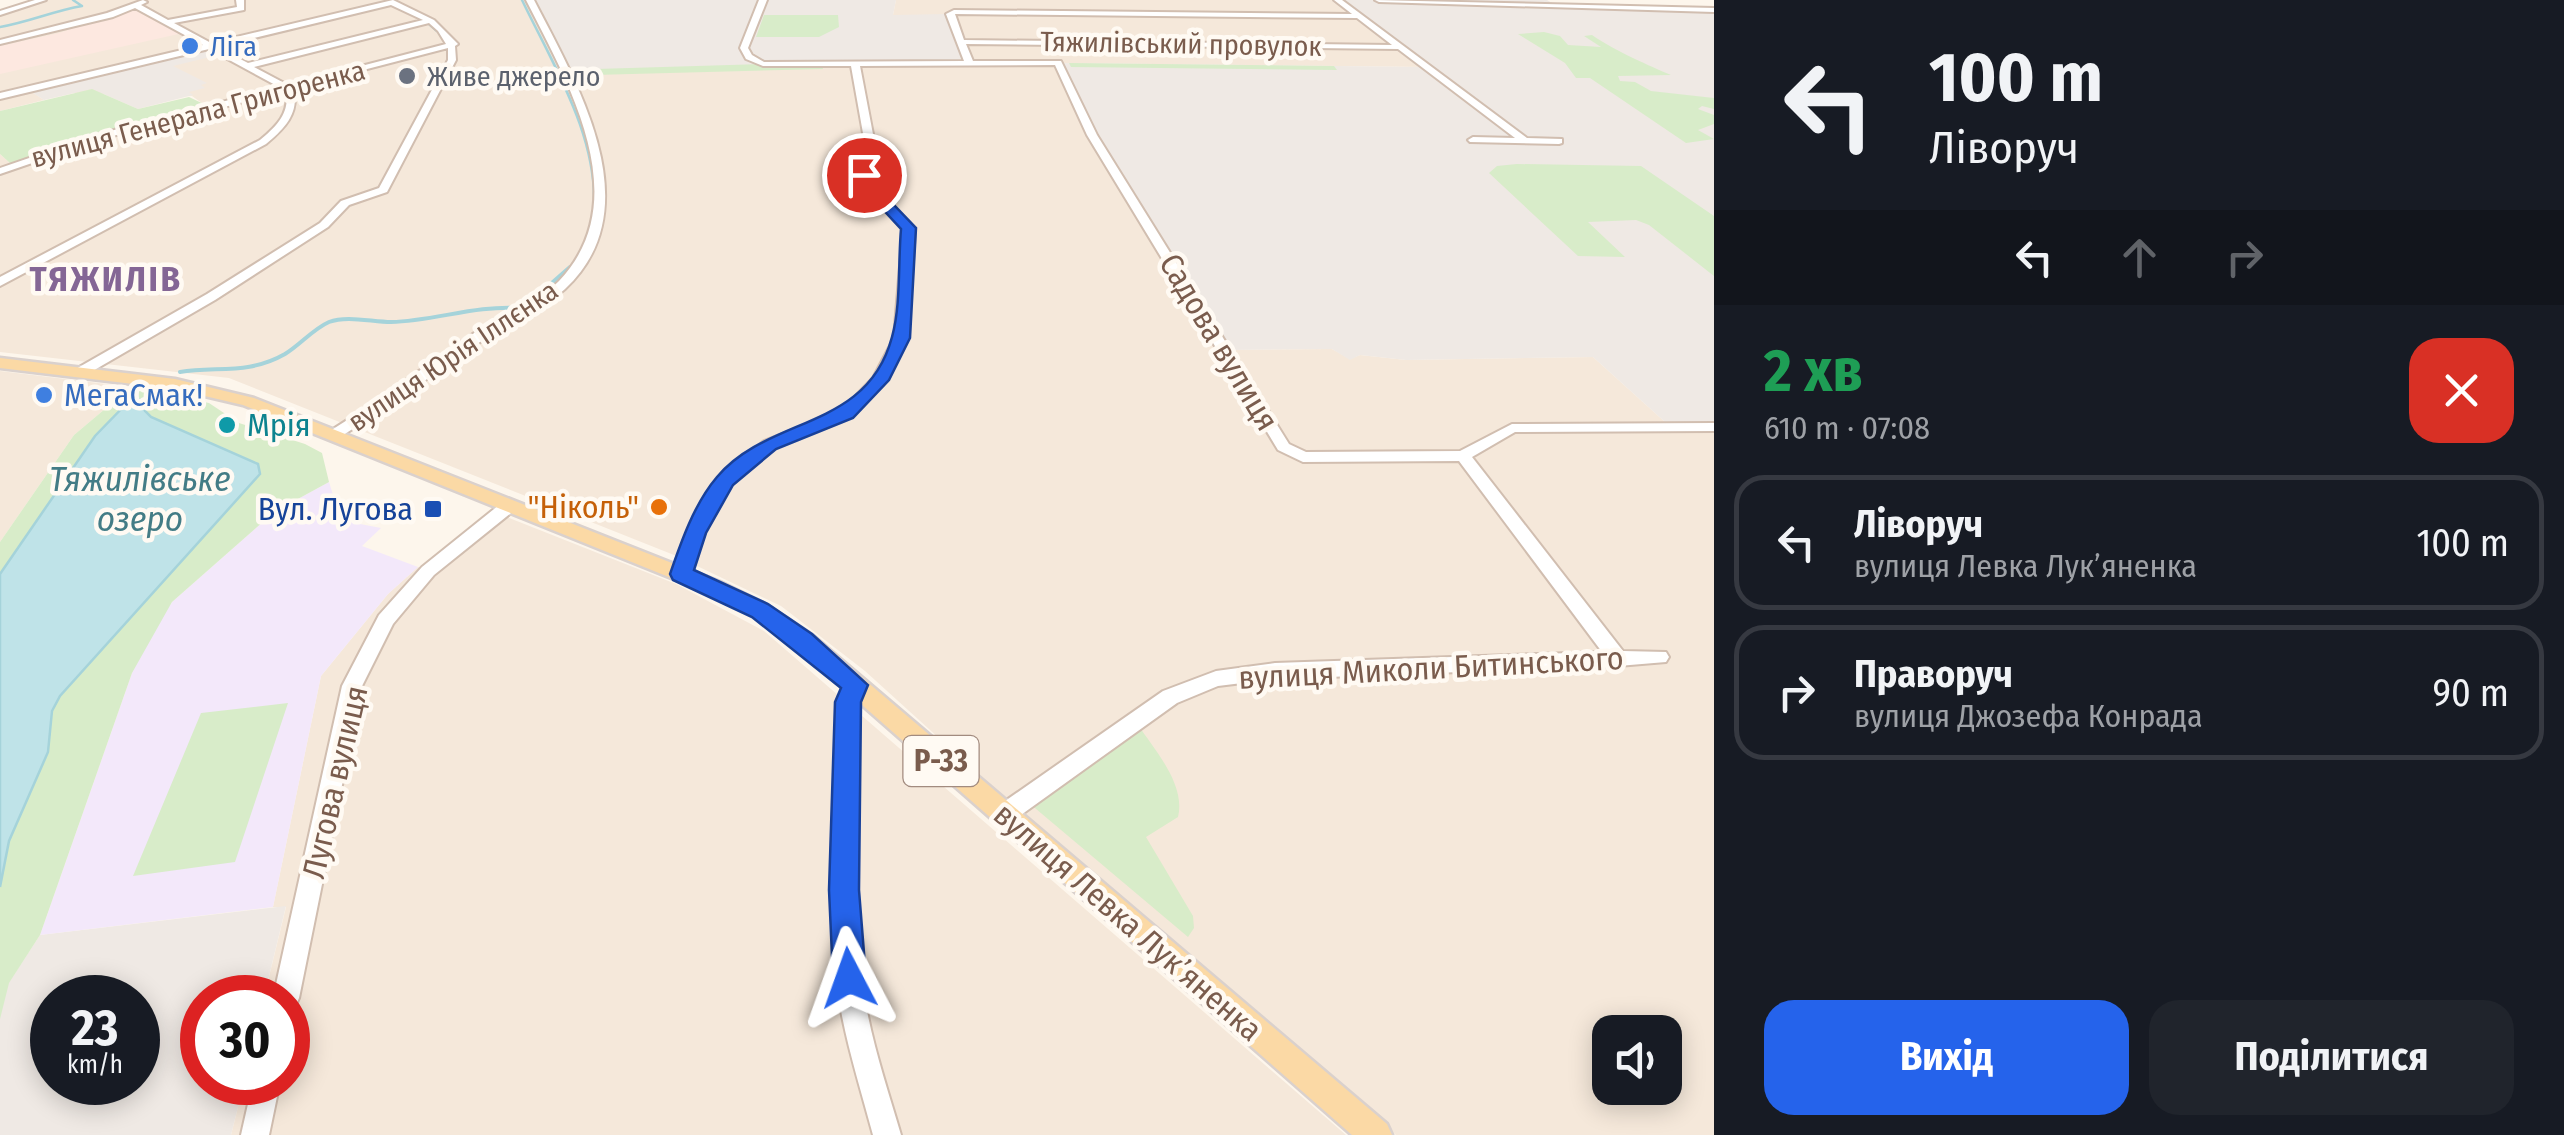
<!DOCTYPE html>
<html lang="uk">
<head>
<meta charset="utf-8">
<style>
	:root { --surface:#171b24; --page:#20242c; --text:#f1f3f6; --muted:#9ea1a6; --line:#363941; --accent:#2563eb }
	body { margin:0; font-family:"Fira Sans Condensed",sans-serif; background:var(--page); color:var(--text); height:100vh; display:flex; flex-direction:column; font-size:38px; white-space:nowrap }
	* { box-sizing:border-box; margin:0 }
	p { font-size:32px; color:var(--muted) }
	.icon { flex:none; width:55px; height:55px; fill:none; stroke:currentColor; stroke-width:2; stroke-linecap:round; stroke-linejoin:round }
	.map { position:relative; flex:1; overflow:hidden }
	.drawer { display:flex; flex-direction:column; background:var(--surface); width:850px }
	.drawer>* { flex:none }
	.banner { background:#171b24; color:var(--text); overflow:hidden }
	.tools { position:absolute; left:1592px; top:1015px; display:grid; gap:20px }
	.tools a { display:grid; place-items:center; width:90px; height:90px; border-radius:20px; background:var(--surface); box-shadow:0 5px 25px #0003; font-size:50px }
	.speed { position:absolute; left:30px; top:975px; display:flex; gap:20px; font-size:50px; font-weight:700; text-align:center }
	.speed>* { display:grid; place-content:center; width:130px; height:130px; border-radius:50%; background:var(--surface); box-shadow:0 5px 25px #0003; line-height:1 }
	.speed small { font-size:25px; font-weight:400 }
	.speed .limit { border:15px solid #d22; background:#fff; color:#111 }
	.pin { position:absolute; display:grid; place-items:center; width:85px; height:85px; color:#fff; margin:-42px; border:5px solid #fff; border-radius:50%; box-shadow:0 2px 10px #0007 }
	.me { position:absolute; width:110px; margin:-55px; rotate:356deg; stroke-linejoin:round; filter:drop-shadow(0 0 8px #0008) }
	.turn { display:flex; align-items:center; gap:35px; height:210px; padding:0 50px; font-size:45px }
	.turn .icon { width:130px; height:130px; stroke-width:2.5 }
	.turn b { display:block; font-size:70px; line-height:85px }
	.lanes { display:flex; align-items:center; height:95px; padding:0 50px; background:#0003; justify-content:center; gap:50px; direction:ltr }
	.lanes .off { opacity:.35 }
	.round { display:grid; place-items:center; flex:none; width:105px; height:105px; border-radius:30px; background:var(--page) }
	.head { display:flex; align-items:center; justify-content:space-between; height:170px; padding:0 50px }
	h1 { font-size:60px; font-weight:700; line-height:75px; color:#1e9e55 }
	.cta { display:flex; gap:20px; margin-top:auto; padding:20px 50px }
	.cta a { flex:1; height:115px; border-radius:30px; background:var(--accent); color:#fff; font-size:40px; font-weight:700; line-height:115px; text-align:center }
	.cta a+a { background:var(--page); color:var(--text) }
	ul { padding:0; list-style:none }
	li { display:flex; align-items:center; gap:30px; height:135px; margin:0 20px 15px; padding:0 30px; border:5px solid var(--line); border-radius:30px }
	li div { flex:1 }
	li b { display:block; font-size:38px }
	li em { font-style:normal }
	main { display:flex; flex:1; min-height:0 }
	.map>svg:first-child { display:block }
	.residential { fill:#f5e8da; fill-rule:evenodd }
	.commercial { fill:#fde8e0 }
	.industrial { fill:#efe9e4; fill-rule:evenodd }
	.education { fill:#f3e8fa }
	.green { fill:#d8ecc9 }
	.water { fill:#bfe3e8; stroke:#a5d3da; stroke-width:2.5 }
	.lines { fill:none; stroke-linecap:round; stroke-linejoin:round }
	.stream-far1 { stroke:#a5d3da; stroke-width:2.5 }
	.stream { stroke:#a5d3da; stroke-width:4 }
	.minor-casing { stroke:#d1beb0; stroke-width:4 }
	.major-casing { stroke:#dad1cd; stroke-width:5 }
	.minor { fill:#fff; fill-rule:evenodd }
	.major { fill:#fbd9a5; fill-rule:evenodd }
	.route { fill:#2563eb; stroke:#184099; stroke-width:2.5 }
	.shop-dot { fill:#3f7fe0; stroke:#fffaf3; stroke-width:4 }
	.worship-dot { fill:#6b7280; stroke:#fffaf3; stroke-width:4 }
	.culture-dot { fill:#0f9aa8; stroke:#fffaf3; stroke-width:4 }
	.food-dot { fill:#e8710a; stroke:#fffaf3; stroke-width:4 }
	.transit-dot { fill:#1a4fb4; stroke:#fffaf3; stroke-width:4 }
	.labels { text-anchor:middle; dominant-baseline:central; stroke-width:9; stroke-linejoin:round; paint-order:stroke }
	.far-street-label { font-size:28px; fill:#7a5c4d; stroke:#fffaf3 }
	.far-shop-label { font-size:28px; fill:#366cbe; stroke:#fffaf3; text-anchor:start }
	.far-worship-label { font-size:28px; fill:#5b616d; stroke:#fffaf3; text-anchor:start }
	.shield { fill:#fffaf3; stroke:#a28b7f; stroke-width:2.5 }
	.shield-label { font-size:30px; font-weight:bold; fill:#7a5c4d }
	.street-label { font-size:32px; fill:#7a5c4d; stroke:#fffaf3 }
	.shop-label { font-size:32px; fill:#366cbe; stroke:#fffaf3; text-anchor:start }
	.culture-label { font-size:32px; fill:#0d838f; stroke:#fffaf3; text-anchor:start }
	.food-label { font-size:32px; fill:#c56008; stroke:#fffaf3; text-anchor:end }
	.transit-label { font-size:32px; fill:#164399; stroke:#fffaf3; text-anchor:end }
	.far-district-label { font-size:35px; font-weight:bold; letter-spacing:2.5px; fill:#846695; stroke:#fffaf3 }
	.water-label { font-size:35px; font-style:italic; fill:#437c86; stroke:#fffaf3 }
</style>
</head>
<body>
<main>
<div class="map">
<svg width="1714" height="1135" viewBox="0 0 1714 1135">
	<rect width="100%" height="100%" fill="#fdf6ec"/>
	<path class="residential" d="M45,0H536L573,70L719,66L893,15L896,0H1338L1428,67L1059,63L1229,350L1332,349L1350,359L1360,355L1406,360L1593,357L1665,422H1714V1135H1396L1027,818L865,671L781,606L674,555L229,378L0,352V154L11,164L92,136L206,106L192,96L32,92L44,100L0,111V14ZM1610,1032H1665V1088H1610Z
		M0,371L131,387L74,435L0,542Z
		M499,514L676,584L764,631L1346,1135H231L244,1083L288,1082V998L264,997L286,907H273L321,676L388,594L418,567L429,571Z"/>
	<path class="commercial" d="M132,9L183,33L0,74V46L59,33Z"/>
	<path class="industrial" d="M536,0H896L893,15L946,14L963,58L969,62L572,70Z
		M1338,0H1547L1557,6L1714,10V422H1665L1593,357L1406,360L1360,355L1350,360L1332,349L1229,350L1092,135L1058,63L1426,67Z
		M198,50L218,55L173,66L207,83L201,85L205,88L189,92L193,95L138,109L92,89L44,100L30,91Z
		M286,906L264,997L202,998V1082L244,1083L231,1135H0V996L40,935ZM52,998H138V1082H52Z"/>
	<path class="education" d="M329,482L335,501L355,523L381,528L362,546L418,567L388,594L321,676L273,907L40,935L132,673L150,636L172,602L274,512Z"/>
	<path class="green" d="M764,15H838L839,27L819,37H756Z
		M1544,32L1560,36L1568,45L1601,47L1584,36L1592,35C1617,52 1650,66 1671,75L1618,76L1620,81L1635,82L1651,91L1714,98V109L1702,106L1698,109L1714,115V124L1698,130L1714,139L1686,143L1590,78H1576L1565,63L1518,34Z
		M1069,63L1334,66L1337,70L1071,67Z
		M763,64H821L823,69L594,75L596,69Z
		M92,89L138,109L189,97L208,106L92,136L11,164L0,154V111Z
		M1517,164L1641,166L1714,216V276L1649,225L1636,220L1588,222L1625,257L1578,256L1489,173L1497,166Z
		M131,387L209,403L239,423L305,444L322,453L329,482L274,512L172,602L132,673L40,935L9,983L0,1019V542L74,435Z
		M288,703L235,862L133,876L201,713Z
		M1138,725C1155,750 1186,785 1178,817L1146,837L1193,916L1194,928L1188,937L1029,803Z"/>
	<path class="water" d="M131,399L143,400L145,411L151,417L258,464L260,474L60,696L52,711L48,752L9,841L0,887V574L95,436Z"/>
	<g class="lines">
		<path class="stream-far1" d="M522,0C553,65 602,142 593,217
			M403,9L422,20
			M429,24L437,31
			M0,27C29,22 53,11 82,6L73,0"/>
		<path class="stream" d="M529,303L570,267
			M180,372C217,366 248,375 285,354C300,345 313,329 329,322C347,315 372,322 391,322C435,321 474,305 520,308"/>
		<g class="minor-casing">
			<path id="minor" d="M35,0H46L0,15V11Z
				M236,0H244V10L174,23L211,43L393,0L434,20L458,44L455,46L456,60L387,192L349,205L328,227L215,300L84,376H74V370L207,294L320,223L341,201L379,188L448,60V48L294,88C299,114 285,128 266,144L0,286V277L260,140C277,126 290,113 286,91L105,138L0,174V168L99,134L279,87L209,49L0,99V93L203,45L135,8L113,17L0,44V40L107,13L143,0L147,2L141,5L168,20L237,7ZM391,5L423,20L248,63L217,47ZM429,23L438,31L446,44L288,85L254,67Z
				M526,0H534C577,84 652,208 565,289C546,307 520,314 499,329C446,365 395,403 340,437H330L327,434L330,431C386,396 438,356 494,320C515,307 541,300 559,281C637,199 568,83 526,0Z
				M759,0H767L748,48L752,55L764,62L964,61L946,14L954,10L1352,14L1334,0H1342L1527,138L1562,139V143L1559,144L1470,142L1468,140L1473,137L1515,138L1398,49L966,44L973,61H1061L1097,135L1289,444L1306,452L1460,451L1512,424L1714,423V431L1515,432L1472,457L1623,651L1666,652L1669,657L1666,662L1618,666L1275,679L1218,686L1177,703L1011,822L1003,825L995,822L992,815L995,808L1163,691L1216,671L1275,663L1602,652L1459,461L1303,462L1278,450L1087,135L1055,65L860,66L876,150L869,175L871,183L915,229L908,338L886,380L851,417L774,447L731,484L703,533L687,578H675L672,574L687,533L719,477L764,441L841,411L873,378L894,338L903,230L861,184L859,175L866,150L851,66H763L746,59L740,48ZM955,14L1357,18L1392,45L964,40Z
				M1375,0L1714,8V12L1379,2Z
				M510,500L518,505L516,509L434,575L393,624L362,686L299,998L295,1007L288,1010V998H273L342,686L379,615L422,567L504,501Z
				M855,677L862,679L865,685L858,702C857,794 850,887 862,979C868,1032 886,1084 901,1135H873C859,1083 842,1031 836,978C827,887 835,793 838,702L848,679Z
				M253,1082H280L269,1135H241Z"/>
		</g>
		<g class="major-casing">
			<path id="major" d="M0,358L175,379L254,398L720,582L767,605L812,635L1387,1124L1392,1135H1352L796,647L753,615L706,592L243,405L175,389L0,368Z"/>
		</g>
		<use href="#minor" class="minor"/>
		<use href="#major" class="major"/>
	</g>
	<path class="route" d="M859,172H868L873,183L916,228L910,338L889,380L853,418L776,449L733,485L706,533L694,570L768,604L812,634L868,685L861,702L859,890L866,978L861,990L849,994L838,990L833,978L829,890L835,702L841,688L752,617L673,580L670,574C681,542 694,504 717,477C769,415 867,431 892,337C901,305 898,263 901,229L862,187Z"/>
	<g class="shop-dot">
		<circle cx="190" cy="46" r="10"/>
		<circle cx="44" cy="395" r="10"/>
	</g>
	<circle class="worship-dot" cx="407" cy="76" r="10"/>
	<circle class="culture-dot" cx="227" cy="425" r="10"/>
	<circle class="food-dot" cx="659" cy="507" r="10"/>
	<rect class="transit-dot" x="423" y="499" width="20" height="20" rx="5"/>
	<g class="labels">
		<g class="far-street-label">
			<text transform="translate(1181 44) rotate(1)">Тяжилівський провулок</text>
			<text transform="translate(198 114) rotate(-15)">вулиця Генерала Григоренка</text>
			<text transform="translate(453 356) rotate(-34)">вулиця Юрія Іллєнка</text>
		</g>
		<g class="far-shop-label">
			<text x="210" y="46">Ліга</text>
		</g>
		<g class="far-worship-label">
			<text x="427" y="76">Живе джерело</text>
		</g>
		<rect class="shield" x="903.5" y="736" width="75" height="50" rx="8"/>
		<g class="shield-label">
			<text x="941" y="761">Р-33</text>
		</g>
		<g class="street-label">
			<text transform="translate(1219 342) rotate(59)">Садова вулиця</text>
			<text transform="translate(1431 668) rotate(-3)">вулиця Миколи Битинського</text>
			<text transform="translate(335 782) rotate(-77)">Лугова вулиця</text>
			<text transform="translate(1128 922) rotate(41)">вулиця Левка Лукʼяненка</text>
		</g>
		<g class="shop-label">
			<text x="64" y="395">МегаСмак!</text>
		</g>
		<g class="culture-label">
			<text x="247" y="425">Мрія</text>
		</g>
		<g class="food-label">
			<text x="639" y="507">"Ніколь"</text>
		</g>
		<g class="transit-label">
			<text x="413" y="509">Вул. Лугова</text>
		</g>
		<g class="far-district-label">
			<text x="106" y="279">ТЯЖИЛІВ</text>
		</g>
		<g class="water-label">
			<text x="140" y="479">Тяжилівське<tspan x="140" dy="40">озеро</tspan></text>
		</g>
	</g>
</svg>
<div class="tools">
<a><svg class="icon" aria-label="sound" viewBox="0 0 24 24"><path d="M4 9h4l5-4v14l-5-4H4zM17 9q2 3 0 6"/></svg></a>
</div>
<div class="speed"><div>23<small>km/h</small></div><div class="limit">30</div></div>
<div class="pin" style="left:864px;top:175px;background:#d93025"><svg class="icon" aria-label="arrive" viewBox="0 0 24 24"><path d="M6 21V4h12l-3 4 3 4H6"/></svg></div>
<svg class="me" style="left:849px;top:978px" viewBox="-20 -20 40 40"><path d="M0-17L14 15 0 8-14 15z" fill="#2563eb" stroke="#fff" stroke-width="4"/></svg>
</div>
<section class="drawer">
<div class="banner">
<div class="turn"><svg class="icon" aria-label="left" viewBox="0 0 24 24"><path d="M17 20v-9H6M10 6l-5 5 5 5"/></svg><div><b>100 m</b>Ліворуч</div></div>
<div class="lanes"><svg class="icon" aria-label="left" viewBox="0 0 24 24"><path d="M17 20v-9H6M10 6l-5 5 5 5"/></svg><svg class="icon off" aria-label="ahead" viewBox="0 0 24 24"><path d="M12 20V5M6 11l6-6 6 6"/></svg><svg class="icon off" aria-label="right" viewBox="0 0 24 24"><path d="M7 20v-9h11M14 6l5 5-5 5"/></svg></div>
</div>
<div class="head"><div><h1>2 хв</h1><p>610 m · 07:08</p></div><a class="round" style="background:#d93025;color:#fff"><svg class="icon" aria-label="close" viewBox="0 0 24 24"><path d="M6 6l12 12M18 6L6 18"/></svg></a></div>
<ul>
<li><svg class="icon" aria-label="left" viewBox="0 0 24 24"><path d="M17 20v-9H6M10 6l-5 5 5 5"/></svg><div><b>Ліворуч</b><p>вулиця Левка Лукʼяненка</p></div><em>100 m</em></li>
<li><svg class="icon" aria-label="right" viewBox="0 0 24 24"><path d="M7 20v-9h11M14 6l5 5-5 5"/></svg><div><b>Праворуч</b><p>вулиця Джозефа Конрада</p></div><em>90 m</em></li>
</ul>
<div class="cta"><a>Вихід</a><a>Поділитися</a></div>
</section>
</main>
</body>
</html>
